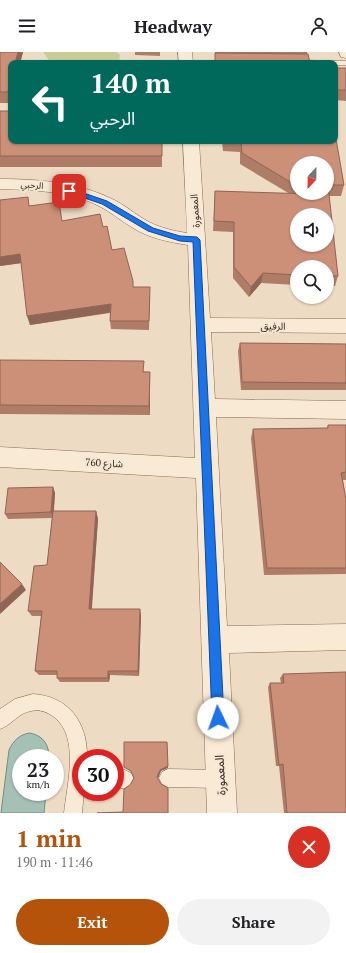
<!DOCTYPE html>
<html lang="en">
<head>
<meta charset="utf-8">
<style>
	:root { --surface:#fff; --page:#f2f2f2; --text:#202124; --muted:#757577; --accent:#b45309 }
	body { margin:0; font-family:"PT Serif","Noto Sans Arabic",serif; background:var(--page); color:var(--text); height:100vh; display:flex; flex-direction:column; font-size:15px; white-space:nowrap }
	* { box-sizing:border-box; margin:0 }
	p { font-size:13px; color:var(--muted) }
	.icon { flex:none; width:22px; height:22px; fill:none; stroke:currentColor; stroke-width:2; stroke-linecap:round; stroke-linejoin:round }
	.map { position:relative; height:761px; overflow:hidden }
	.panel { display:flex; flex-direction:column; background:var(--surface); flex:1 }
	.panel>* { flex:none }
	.top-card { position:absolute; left:8px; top:8px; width:330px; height:84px; border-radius:8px; box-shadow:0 1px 3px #0004; background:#00695c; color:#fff; overflow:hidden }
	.needle { width:26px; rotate:202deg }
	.tools { position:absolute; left:290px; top:104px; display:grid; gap:8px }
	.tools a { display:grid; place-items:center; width:44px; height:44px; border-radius:50%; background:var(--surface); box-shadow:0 1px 3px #0004; font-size:20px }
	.speed { position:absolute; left:12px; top:697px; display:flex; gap:8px; font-size:20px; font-weight:700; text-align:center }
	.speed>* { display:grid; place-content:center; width:52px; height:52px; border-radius:50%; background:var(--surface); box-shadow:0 1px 3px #0004; line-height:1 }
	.speed small { font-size:10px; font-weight:400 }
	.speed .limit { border:6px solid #d22; background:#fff; color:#111 }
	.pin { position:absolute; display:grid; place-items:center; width:34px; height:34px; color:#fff; margin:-17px; border-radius:8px; box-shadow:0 2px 6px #0006 }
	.me { position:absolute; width:44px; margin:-22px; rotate:357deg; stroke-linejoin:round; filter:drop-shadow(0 0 3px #0008) }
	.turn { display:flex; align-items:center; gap:14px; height:84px; padding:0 16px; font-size:18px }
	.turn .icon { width:52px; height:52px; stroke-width:2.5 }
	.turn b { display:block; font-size:28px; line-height:34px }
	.round { display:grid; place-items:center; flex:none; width:42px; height:42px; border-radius:21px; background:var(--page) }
	.summary { display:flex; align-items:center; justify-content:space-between; height:68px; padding:0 16px }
	h1 { font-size:24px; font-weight:700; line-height:30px; color:var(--accent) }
	.action { display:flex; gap:8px; margin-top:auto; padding:8px 16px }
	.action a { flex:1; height:46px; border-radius:24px; background:var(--accent); color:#fff; font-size:16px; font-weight:700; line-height:46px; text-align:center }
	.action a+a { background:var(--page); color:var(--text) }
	header { display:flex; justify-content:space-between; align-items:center; height:52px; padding:0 16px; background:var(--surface); font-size:18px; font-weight:700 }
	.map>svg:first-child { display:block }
	.green { fill:#cccb97 }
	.water { fill:#a5c1b5; stroke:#6c8f82 }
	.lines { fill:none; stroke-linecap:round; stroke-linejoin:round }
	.service-casing { stroke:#886c5a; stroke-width:1 }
	.minor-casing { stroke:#886c5a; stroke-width:1 }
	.service { fill:#f9ead6; fill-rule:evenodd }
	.minor { fill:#f9ead6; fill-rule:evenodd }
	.wall { fill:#af7c68; fill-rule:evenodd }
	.shaded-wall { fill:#8f6555 }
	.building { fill:#cc9079; stroke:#8f6555; fill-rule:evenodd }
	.route { fill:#1a73e8; stroke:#114b97 }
	.labels { text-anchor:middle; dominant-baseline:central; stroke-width:4; stroke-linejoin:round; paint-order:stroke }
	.far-street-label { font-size:9px; fill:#38271e; stroke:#f5e7d3 }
	.street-label { font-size:10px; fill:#38271e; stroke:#f5e7d3 }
	.near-street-label { font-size:12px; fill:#38271e; stroke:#f5e7d3 }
</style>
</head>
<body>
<header><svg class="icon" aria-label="menu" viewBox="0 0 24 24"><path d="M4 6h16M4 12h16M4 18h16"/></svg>Headway<svg class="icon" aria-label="person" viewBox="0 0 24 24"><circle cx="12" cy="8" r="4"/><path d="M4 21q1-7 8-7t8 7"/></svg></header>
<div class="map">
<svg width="346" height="761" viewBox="0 0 346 761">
	<rect width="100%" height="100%" fill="#eedbc3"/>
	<path class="green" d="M43,0H117L120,3L119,11H51Z"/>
	<path class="water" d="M30,681C44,684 49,693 49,706H21V740H46L44,761H1L9,698C13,689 20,682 30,681Z"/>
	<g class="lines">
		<g class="service-casing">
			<path id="service" d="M289,8L346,9V13H335V11H289Z
				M33,642C69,644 88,671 87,706H81V740H84L82,761H64C67,732 80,685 54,665C47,660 40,657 31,659C18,661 12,673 0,677V657L15,647Z
				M168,717L220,718L226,721L229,727L226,733L220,736L168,735L162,732L159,726L162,720Z
				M115,718H125L131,721L134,727L131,733L125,736H115Z"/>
		</g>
		<g class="minor-casing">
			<path id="minor" d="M178,0H192L193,11H179Z
				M339,0H346V6L341,5Z
				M183,89H199L210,266L346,267V281L211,280L215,347L346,349V367L216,365L227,574L346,572V598L229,601L237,761H207L196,426L0,415V395L195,406L188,193C168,190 149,186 133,176C121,169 111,160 99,154C69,139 33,138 0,137V127C37,127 76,130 110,146C124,152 136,163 149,170C161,176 174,179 187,181Z"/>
		</g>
		<use href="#service" class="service"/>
		<use href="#minor" class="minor"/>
	</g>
	<path class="wall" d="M0,0H23L10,51H0Z
		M135,0H160V4L135,3Z
		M215,0H307V2L310,11H215Z
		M335,16H346V49L335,48Z
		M0,59L11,89H162V115H0Z
		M222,89H335L344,133L341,144H329L338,224L335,234H327V215H297V233L261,231L249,245L233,226V180L213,179L215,139L290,142L240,112V100L223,99ZM297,111L327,141H297Z
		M0,148L30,154L62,169L103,175L112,198L133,235L150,244L149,278L111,277L110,269V261L30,273L21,211L0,214Z
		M240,291L346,292V338H241L238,299Z
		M0,308L150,320V363L0,362Z
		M328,373H346V428H343L346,447V522L264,523L251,386L253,377L327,376Z
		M53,435L55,441L54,459H96L98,467L92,557L141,563L139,624L110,623L109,630H60L57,626V623H39L35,619L41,564H32L28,559L47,513L52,466L8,467L5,462Z
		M283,622L346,761H284L279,714H276L268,635L270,631H281L280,626Z"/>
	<path class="shaded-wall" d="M18,0H23L20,11H15Z
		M11,27V49L10,51L8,40Z
		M20,202L22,211L0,214V205Z
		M263,221L261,231L249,245L251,235Z
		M111,252L112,260L30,273L27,264Z
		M150,320V363L149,354Z
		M53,435L55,441L53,466L51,460Z
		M96,459L98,467L91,563L89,557Z
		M22,532L26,538L0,562V552Z
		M140,557L141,563L139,624L138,619Z
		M108,619L110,623L109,630L108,626Z
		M167,690L168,716L161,719L158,727L157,725L160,718Z"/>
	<path class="building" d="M0,0H18L15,11H11V27L8,40H0Z
		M215,1L308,2L310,11H215Z
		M335,16H346V38H335Z
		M0,59H11V89H162V104H0Z
		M335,81L344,133H328L338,224H327V215H297V223L263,221L251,235L234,215V170L214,169L215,139L311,142L309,141H327V111H297V134L242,101L241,89H335ZM297,163H327V193H297Z
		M28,145L29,154L59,150L62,169L100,162L103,175L107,174L112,198L124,196L133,229V235H150L149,269H110L111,252L27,264L20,202L0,205V148Z
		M240,291L346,292V331L242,330Z
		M0,308L144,309L143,320H150L149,354L0,353Z
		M328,373H346V420L341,421L346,447V516H267L253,377L328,376Z
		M53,435L51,460L5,462L8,436Z
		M53,459H96L89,557H140L138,619H108V626H57V619H35L42,559H28L34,514L47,513Z
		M0,510L22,532L0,552Z
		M346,620V761H287L283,712L279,713L270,631H284L283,622Z
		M124,690H167L168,714L160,718L157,725L161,732L168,736V761H97L123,760L124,737L130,733L134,726L131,719L124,715Z"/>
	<path class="route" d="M67,137H72L107,149L153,176L180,184L197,185L200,188L224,666L222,670L218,671L214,670L212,666L193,190L180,189L148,179L102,152L67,140Z"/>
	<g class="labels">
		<g class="far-street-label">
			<text transform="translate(32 133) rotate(5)">الرحبي</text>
		</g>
		<g class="street-label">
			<text transform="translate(195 159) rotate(-94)">المعمورة</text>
			<text transform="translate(273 274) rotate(1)">الرفيق</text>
			<text transform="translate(104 411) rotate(3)">شارع 760</text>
		</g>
		<g class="near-street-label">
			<text transform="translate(220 723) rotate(-93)">المعمورة</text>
		</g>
	</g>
</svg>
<div class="tools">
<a><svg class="needle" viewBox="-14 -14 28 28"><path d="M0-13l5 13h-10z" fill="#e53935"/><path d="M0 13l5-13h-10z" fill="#757577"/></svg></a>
<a><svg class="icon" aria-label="sound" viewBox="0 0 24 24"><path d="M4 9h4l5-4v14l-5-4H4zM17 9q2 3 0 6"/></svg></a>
<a><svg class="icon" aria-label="search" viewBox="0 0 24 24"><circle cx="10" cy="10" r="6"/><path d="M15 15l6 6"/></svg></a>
</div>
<div class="speed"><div>23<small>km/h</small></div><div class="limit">30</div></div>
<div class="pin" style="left:69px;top:139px;background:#d93025"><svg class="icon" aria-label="arrive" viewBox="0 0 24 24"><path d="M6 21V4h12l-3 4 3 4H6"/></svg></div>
<svg class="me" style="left:218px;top:666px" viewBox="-20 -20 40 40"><circle r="19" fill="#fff"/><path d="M0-13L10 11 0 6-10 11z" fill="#1a73e8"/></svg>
<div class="top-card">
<div class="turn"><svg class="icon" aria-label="left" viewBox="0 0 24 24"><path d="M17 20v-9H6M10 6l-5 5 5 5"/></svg><div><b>140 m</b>الرحبي</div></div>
</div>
</div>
<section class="panel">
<div class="summary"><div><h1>1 min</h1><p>190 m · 11:46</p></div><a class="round" style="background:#d93025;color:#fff"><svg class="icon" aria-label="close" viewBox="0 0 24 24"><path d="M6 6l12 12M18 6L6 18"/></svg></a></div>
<div class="action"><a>Exit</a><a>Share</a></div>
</section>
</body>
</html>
